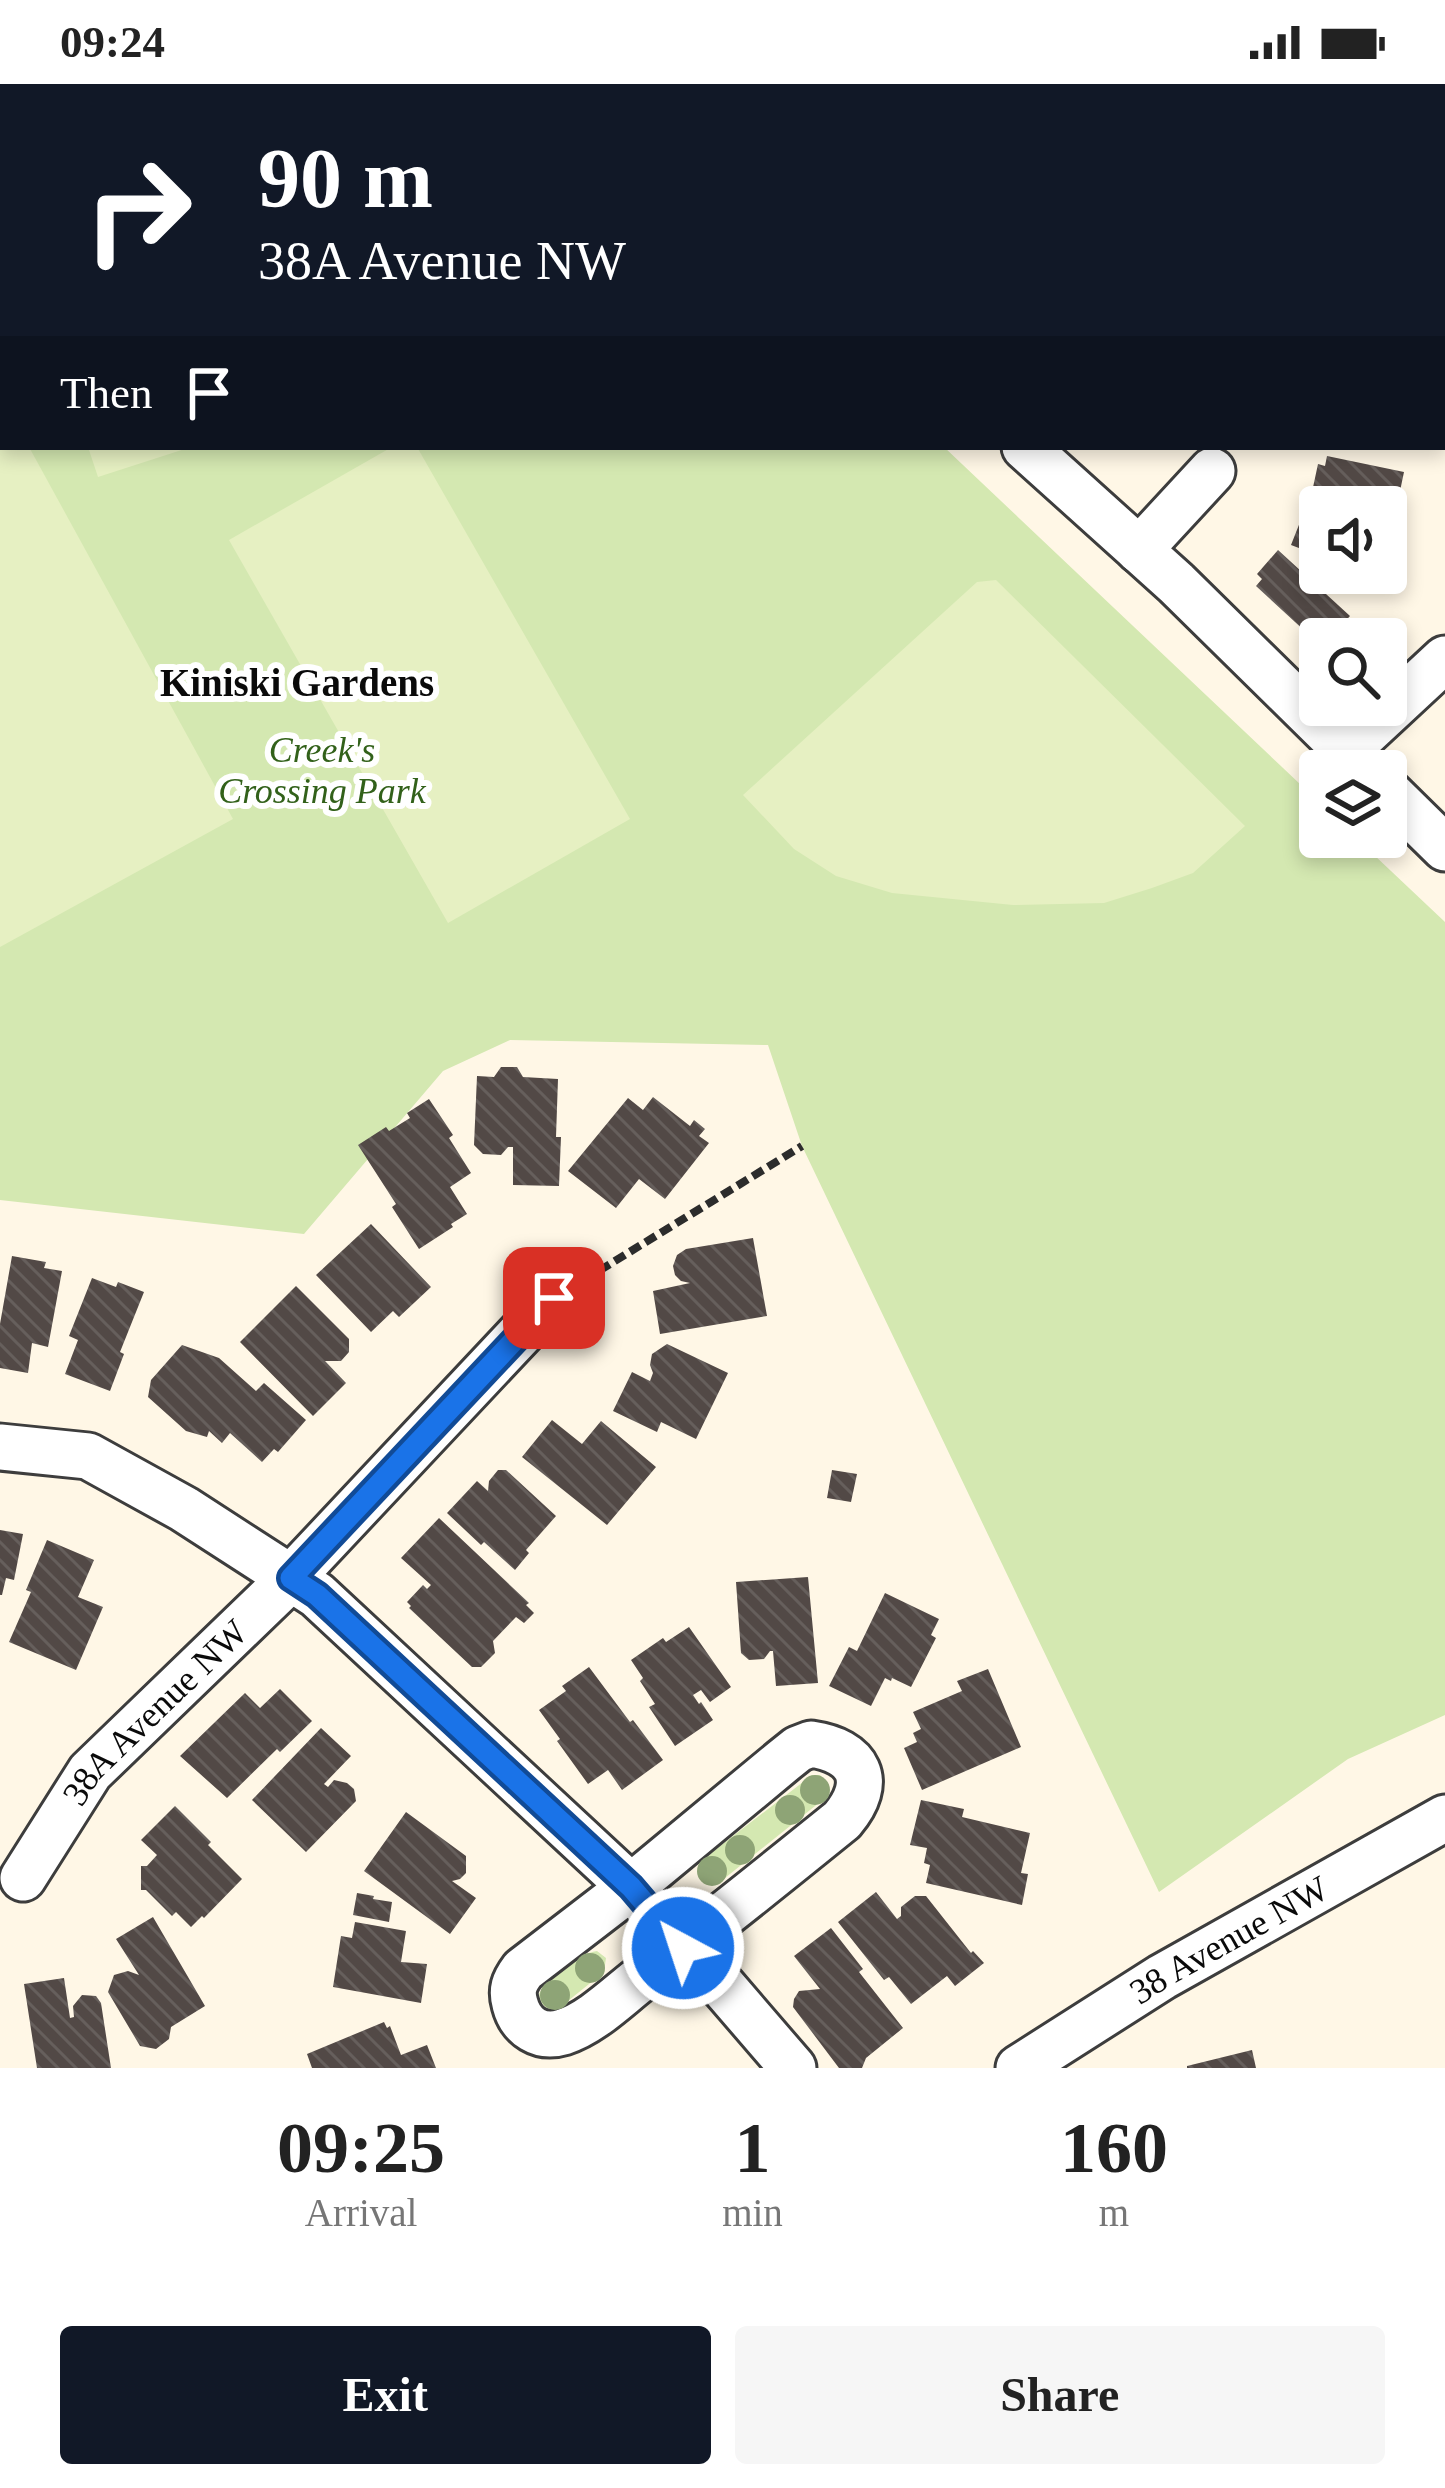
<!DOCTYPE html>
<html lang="en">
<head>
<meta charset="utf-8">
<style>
	:root { --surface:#fff; --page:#f6f6f6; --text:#222; --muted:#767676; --accent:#111827 }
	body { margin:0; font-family:Georgia,serif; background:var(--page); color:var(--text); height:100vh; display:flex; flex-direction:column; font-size:45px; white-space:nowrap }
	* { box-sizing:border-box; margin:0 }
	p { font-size:39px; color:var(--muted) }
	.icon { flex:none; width:66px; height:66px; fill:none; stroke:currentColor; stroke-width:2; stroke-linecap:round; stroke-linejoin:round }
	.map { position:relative; height:1984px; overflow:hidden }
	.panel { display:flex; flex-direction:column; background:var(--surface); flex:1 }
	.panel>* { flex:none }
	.top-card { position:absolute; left:0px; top:0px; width:1446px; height:366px; box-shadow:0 6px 18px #0003; background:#111827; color:#fff; overflow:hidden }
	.tools { position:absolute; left:1299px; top:402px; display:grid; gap:24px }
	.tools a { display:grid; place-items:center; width:108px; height:108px; border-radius:12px; background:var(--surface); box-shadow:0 6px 18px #0003; font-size:60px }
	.pin { position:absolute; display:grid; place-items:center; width:102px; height:102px; color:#fff; margin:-51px; border-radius:24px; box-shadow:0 6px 18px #0006 }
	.me { position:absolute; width:132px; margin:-66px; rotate:320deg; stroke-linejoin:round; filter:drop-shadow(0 0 9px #0008) }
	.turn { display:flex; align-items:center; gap:42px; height:252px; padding:0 60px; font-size:54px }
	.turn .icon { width:156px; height:156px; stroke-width:2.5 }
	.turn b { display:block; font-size:84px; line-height:102px }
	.then { display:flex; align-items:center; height:114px; padding:0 60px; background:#0003; gap:24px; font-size:45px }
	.eta { display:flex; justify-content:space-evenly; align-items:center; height:204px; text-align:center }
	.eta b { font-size:72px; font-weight:800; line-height:84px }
	.cta { display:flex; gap:24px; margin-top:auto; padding:24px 60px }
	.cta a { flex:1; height:138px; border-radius:12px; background:var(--accent); color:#fff; font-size:48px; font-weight:800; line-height:138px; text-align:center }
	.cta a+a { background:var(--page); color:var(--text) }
	.status { display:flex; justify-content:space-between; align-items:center; height:84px; padding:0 60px; background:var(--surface); direction:ltr }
	.status svg { height:33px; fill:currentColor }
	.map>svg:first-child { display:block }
	.park { fill:#d4e8b1 }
	.pitch { fill:#e6f0c2 }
	.building { fill:url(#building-back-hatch) }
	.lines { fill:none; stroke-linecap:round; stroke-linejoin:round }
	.minor-casing { stroke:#3d3d3d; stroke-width:51 }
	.path { stroke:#2c2c2c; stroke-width:8; stroke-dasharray:12 6; stroke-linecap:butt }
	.minor { stroke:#fff; stroke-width:45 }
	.tree { fill:#8ea476 }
	.route-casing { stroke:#114b97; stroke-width:30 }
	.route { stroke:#1a73e8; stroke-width:21 }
	.labels { text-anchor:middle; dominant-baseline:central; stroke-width:12; stroke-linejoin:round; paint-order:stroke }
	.park-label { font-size:36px; font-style:italic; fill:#32611a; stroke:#fff }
	.street-label { font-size:36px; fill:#0a0a0a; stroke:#fff }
	.neighbourhood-label { font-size:39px; font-weight:bold; fill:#0a0a0a; stroke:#fff }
</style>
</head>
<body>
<div class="status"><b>09:24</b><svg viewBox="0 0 49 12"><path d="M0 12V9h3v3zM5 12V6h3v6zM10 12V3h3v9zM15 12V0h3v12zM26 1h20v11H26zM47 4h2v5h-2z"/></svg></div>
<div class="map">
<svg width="1445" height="1984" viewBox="0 0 1445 1984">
	<defs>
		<pattern id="building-back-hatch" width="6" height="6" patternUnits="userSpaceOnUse" patternTransform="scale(3)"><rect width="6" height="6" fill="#524946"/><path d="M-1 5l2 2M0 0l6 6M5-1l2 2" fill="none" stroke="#665f5c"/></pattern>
	</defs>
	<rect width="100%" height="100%" fill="#fff7e6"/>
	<path class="park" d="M3,129V363H944L1320,719V753H1355L1445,838V1631L1348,1675L1159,1808L802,1062L768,961L510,956L443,987L304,1150L0,1116V130Z
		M812,1691H820L829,1701V1708L825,1714L720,1798L707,1799L701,1794L698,1786L702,1776Z
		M597,1867L606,1874L604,1888L558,1925C547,1927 540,1921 539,1910C549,1893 577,1870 597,1867Z"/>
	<path class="pitch" d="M0,311L3,316V363H29L233,735L0,863Z
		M88,363H191L98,393Z
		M392,363H417L630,735L448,839L229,456Z
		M996,496L1245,742L1193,789L1152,804L1104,819L1013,821L892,809L836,792L794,765L743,711L977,498Z"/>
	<path class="building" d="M1327,372L1404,388L1395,431L1386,429V423H1359L1314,414L1315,409L1312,408L1318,380L1325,382Z
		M1306,423L1320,428V472L1291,461Z
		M1278,466L1350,532L1329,555H1320V561L1256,502L1262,495L1257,490Z
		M501,983H517L523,993L558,995L556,1053H561L559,1102L513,1101V1063H508L501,1071L483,1070L474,1061L477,992L494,993Z
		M653,1013L690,1042L694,1036L705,1045L699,1052L709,1059L665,1115L639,1095L616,1124L568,1087L628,1014L643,1026Z
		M429,1015L453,1051L449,1054L471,1089L450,1103L467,1130L451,1140L453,1143L419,1165L392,1123L396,1120L358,1061L386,1043L389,1047L410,1034L407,1029Z
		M371,1140L431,1203L399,1233L393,1227L371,1248L316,1191Z
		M753,1154L767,1232L660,1250L653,1207L690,1199L681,1197L675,1191L673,1182L677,1171L686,1165Z
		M12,1172L46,1178L44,1184L62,1187L48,1263L32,1259L28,1289L0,1284V1240Z
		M92,1194L116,1203L118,1198L144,1208L120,1268L124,1270L110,1307L65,1290L78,1256L69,1252Z
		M296,1202L349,1255V1268L341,1277H325L346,1299L313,1332L240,1258Z
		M667,1260L728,1289L696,1355L661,1338L657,1348L613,1327L632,1288L650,1297L653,1289L650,1281L652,1270Z
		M182,1261L219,1274L256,1307L264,1299L306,1336L278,1368L274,1365L262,1378L230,1349L222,1359L209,1347L207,1353L186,1347L148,1313L151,1296Z
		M552,1336L582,1360L601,1337L656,1383L607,1441L522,1373Z
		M498,1386H506L556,1432L526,1466L529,1469L515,1486L484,1458L481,1461L447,1429L477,1397L488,1407L489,1397Z
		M832,1386L857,1390L851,1418L827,1414Z
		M439,1434L529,1519L526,1521L534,1529L524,1539L516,1533L493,1557L495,1569L481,1583H472L409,1524L411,1522L407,1518L423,1501L427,1505L431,1501L401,1474Z
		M0,1446L23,1450L14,1496L6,1494L2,1511H0Z
		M47,1456L94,1476L78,1513L103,1523L76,1586L9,1558L31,1508L26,1506Z
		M808,1493L818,1599L776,1602L773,1567H770L764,1575L749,1576L741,1569L736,1498Z
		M885,1509L939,1535L931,1551L936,1554L911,1603L892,1594L891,1597L885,1594L871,1622L829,1602L849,1563L857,1567Z
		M689,1543L731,1603L710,1618L701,1606L693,1611L699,1620L701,1618L713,1636L675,1662L649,1623L655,1620L640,1597L643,1594L631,1576L663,1554L666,1558Z
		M589,1583L630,1638L633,1636L663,1676L622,1706L608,1686L588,1700L557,1657L560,1655L539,1626L566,1607L562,1602Z
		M988,1585L1021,1663L922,1706L904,1664L917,1658L913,1649L921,1645L913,1628L962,1607L957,1597Z
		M280,1605L312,1637L280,1668L277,1665L227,1714L180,1672L245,1609L260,1624Z
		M321,1644L351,1672L324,1700L328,1703L334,1696L347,1699L354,1705L356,1717L306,1768L252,1716Z
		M921,1716L964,1725L962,1733L1030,1749L1021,1789L1028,1790L1022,1821L926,1799L930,1781L924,1779L927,1764L910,1761Z
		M175,1722L211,1758L208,1761L242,1795L204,1834L202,1832L191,1843L176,1828L172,1832L146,1806H141V1782H147L157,1771L141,1756Z
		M406,1728L466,1772V1789L460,1795L452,1797L476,1814L450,1850L364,1787Z
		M876,1808L897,1835L901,1832V1823L915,1812H926L971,1869L973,1867L984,1879L955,1902L947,1892L911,1920L889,1893L884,1896L838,1838Z
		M357,1809L374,1812L373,1815L392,1818L389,1838L353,1831Z
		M153,1833L205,1922L171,1943L169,1955L156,1965L140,1962L108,1908L114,1891L128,1887L139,1891L116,1855Z
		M355,1838L406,1847L401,1878L427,1880L421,1919L333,1903L341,1852L352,1854Z
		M831,1844L863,1885L859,1888L903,1944L866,1974L862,1984H839L793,1923L794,1915L799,1907L820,1905L794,1872Z
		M64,1894L70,1934L74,1933L73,1922L82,1911L96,1912L101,1919L111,1984H37L24,1900Z
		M384,1938L387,1944L390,1942L401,1971L427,1961L436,1984H312L307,1970Z
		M1252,1966L1256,1984H1187V1982Z"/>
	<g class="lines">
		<g class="minor-casing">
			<g id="minor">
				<path d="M778,0L779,3"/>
				<path d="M1388,0V3"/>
				<path d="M1443,209L1445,216"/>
				<path d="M1025,363L1176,499L1367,687"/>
				<path d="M1139,466L1212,387"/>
				<path d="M1346,667L1445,575"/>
				<path d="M1386,706L1445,764"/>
				<path d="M0,1363L88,1372L184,1425L317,1511L631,1803L683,1864L719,1898L793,1984"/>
				<path d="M811,1660C859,1667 875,1697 842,1736C775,1790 708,1845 639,1896C616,1914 591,1939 563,1948C540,1955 521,1943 515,1920C511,1906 514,1898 523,1886L631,1803L783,1677L798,1665Z"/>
				<path id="s1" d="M23,1794L90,1688L291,1494L554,1214"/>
				<path id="s2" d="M1019,1984L1162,1893L1445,1734"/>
			</g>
		</g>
		<path class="path" d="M584,1196L802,1062"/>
		<use href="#minor" class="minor"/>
	</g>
	<g class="tree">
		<circle cx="815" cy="1706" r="15"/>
		<circle cx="790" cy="1726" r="15"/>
		<circle cx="740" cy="1766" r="15"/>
		<circle cx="712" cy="1787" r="15"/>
		<circle cx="590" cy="1884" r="15"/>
		<circle cx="555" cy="1911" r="15"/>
	</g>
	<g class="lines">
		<g class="route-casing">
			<path id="route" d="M554,1214L291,1494L317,1511L631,1803L683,1864"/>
		</g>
		<use href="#route" class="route"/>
	</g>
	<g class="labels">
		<g class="park-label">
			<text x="322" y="666">Creek's<tspan x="322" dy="41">Crossing Park</tspan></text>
		</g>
		<g class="street-label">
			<text stroke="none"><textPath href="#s1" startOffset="213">38A Avenue NW</textPath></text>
			<text stroke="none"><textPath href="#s2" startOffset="246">38 Avenue NW</textPath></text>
		</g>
		<g class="neighbourhood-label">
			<text x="297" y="598">Kiniski Gardens</text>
		</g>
	</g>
</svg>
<div class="tools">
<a><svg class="icon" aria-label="sound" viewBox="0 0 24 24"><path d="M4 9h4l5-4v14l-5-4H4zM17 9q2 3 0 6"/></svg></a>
<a><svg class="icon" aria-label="search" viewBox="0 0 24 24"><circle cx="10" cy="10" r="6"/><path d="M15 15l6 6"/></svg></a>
<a><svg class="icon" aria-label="layers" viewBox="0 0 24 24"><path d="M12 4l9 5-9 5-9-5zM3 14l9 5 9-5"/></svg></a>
</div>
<div class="pin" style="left:554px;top:1214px;background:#d93025"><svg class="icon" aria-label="arrive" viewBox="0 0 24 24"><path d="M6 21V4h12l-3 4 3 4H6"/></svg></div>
<svg class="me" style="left:683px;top:1864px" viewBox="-20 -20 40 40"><circle r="17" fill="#1a73e8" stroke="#fff" stroke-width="3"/><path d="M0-11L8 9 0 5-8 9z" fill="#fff"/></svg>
<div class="top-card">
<div class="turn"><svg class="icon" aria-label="right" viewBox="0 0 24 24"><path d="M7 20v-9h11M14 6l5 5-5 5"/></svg><div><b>90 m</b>38A Avenue NW</div></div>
<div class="then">Then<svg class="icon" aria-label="arrive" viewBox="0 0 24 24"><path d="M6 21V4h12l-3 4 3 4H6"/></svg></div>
</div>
</div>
<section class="panel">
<div class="eta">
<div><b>09:25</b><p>Arrival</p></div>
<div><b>1</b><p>min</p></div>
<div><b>160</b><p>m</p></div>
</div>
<div class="cta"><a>Exit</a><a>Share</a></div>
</section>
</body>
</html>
